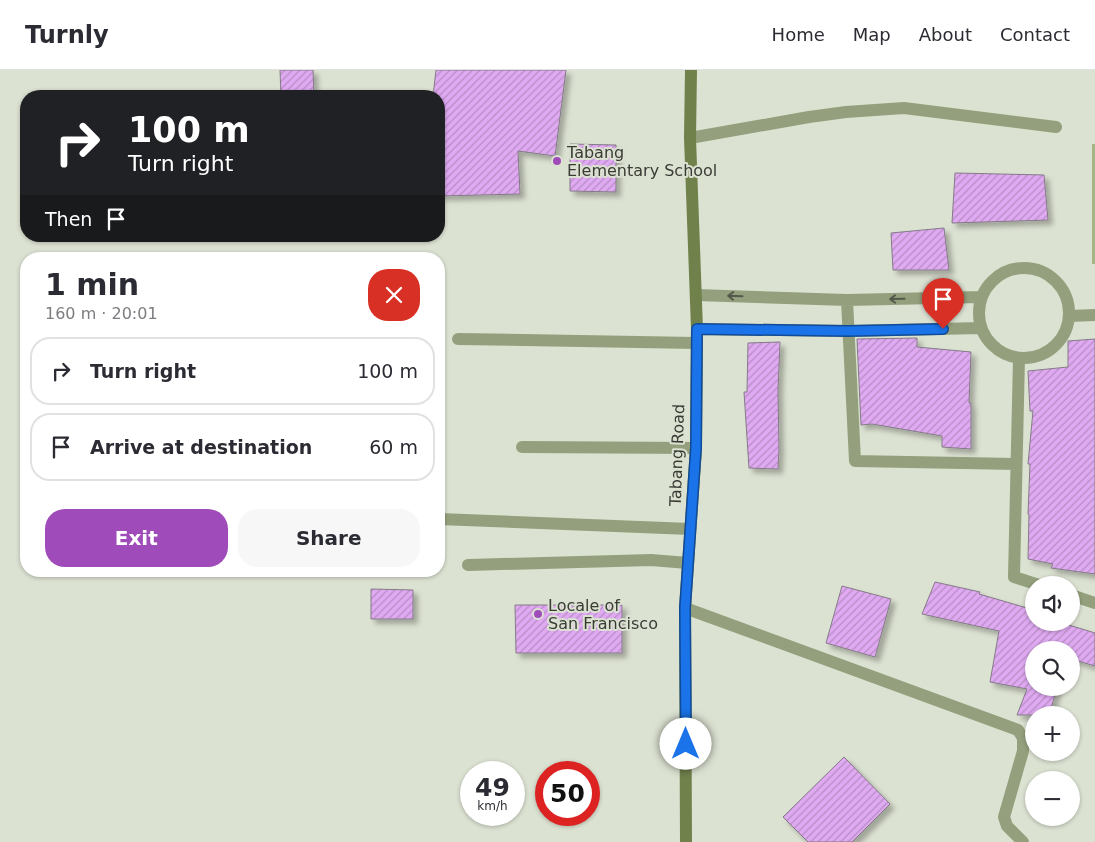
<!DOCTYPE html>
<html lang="en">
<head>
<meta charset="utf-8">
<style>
	:root { --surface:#fff; --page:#f7f7f7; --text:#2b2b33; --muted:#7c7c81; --line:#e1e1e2; --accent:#9f4bba }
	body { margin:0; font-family:"DejaVu Sans",sans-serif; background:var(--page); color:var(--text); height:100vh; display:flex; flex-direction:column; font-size:19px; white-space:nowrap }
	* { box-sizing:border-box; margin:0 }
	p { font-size:16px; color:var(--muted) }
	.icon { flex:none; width:28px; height:28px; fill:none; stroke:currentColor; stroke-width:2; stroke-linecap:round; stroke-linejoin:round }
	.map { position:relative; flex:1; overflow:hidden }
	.drawer { position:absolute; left:20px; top:182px; width:425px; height:325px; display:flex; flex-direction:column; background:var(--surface); border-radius:20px; box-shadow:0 1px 4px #0004 }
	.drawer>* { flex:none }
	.banner { position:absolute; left:20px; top:20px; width:425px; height:152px; border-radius:20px; box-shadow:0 1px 4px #0004; background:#202124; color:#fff; overflow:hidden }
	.fabs { position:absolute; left:1025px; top:506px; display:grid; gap:10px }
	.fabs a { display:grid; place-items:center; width:55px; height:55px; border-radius:50%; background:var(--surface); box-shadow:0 1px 4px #0004; font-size:25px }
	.speed { position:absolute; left:460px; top:691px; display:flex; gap:10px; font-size:25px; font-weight:700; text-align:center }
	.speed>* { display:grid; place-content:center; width:65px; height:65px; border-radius:50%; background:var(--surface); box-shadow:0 1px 4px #0004; line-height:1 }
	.speed small { font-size:12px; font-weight:400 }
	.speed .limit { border:8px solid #d22; background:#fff; color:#111 }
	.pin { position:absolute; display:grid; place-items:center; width:42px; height:42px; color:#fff; margin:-51px -21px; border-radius:50% 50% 50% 0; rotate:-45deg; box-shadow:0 0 5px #0007 }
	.pin .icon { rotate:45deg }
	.me { position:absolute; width:55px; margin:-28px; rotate:0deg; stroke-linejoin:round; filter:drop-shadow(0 0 4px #0008) }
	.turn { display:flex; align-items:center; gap:18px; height:105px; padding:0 25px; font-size:22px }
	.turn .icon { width:65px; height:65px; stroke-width:2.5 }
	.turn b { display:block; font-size:35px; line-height:42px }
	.then { display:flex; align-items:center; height:48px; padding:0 25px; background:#0003; gap:10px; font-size:19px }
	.round { display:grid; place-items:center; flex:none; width:52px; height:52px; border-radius:20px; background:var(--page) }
	.headline { display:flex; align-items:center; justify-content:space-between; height:85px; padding:0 25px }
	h1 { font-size:30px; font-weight:700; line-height:38px }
	.cta { display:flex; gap:10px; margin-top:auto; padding:10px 25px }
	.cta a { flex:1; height:58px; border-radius:20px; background:var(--accent); color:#fff; font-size:20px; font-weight:700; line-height:58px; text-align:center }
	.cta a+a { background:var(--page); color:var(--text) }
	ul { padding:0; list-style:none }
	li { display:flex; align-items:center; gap:15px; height:68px; margin:0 10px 8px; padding:0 15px; border:2px solid var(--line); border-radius:20px }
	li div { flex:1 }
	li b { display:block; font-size:19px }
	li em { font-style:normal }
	header { display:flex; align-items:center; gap:30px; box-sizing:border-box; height:70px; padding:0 25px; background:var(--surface); border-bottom:1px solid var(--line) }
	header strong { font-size:24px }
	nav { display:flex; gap:28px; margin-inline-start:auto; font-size:18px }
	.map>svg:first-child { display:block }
	.grass { fill:#a5b584 }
	.building { fill:url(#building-hatch); stroke:#847a87; filter:url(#shadow) }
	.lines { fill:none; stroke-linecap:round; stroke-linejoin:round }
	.service { stroke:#94a07d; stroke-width:12 }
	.minor { stroke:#94a07d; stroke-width:12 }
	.secondary { stroke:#71814c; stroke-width:12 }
	.oneway { stroke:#54594b }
	.route-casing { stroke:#114b97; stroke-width:12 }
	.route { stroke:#1a73e8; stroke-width:9 }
	.poi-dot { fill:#9f4bba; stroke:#dce2d2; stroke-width:2 }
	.labels { text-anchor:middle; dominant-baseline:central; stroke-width:4; stroke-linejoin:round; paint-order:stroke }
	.poi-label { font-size:16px; fill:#393b35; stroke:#dce2d2; text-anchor:start }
	.street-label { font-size:16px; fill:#393b35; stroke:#dce2d2 }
</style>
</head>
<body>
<header>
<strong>Turnly</strong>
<nav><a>Home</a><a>Map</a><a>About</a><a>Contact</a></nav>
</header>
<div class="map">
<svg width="1095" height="772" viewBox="0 0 1095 772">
	<defs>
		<pattern id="building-hatch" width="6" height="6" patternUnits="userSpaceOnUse" patternTransform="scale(1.25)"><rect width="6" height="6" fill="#e0aaf2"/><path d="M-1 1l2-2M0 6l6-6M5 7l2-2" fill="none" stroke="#b78cc5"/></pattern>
		<filter id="shadow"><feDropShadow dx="4.5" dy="4.5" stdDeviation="2.5" flood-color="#0004"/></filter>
	</defs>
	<rect width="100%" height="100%" fill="#dce2d2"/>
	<path class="grass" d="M1092,74H1095V194H1092Z"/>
	<path class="building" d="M280,0H313L314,26H281Z
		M436,0H566L555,86L518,81L520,124L439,126V26H433Z
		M570,74L616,75V122L570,121Z
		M955,103L1044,105L1048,150L952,153Z
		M944,158L949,200H893L891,163Z
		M917,268V277L971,282L969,333H971V379L942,377V366L872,354L861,355L857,269Z
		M1095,269V504L1051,498L1053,494L1028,489L1029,444H1028L1030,394H1028L1033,341H1030L1028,301L1068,297V271Z
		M780,272L778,320L779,380L778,399L749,398L744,322H747L748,273Z
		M935,512L980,522L979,524L1034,540V552H1059L1095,563V596L1071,589V580H1034V618H1057L1049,645H1017L1027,619L990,612L999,561L922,544Z
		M842,516L891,529L875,587L826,573Z
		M371,519L413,520V549H371Z
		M515,535H622V583H516Z
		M844,687L890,734L852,772H808L783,747Z"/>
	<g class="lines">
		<path class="service" d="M690,68L809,47L846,42L904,38L1056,57
			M468,495L651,490L688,493"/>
		<path class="minor" d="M979 243a45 45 0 1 1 90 0a45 45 0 1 1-90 0Z
			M696,225L847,230L981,227
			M847,230L855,391L1016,394
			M1070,246L1095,245
			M697,259L848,261L981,258
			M458,269L696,273
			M1019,288L1014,507L1039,515
			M522,377L696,378
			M439,449L690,459
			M1071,525L1095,533
			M685,538L1018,660L1023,668V681L1004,747L1007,756L1023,772"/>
		<path class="secondary" d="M686,772L685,538L696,378L697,259L690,68L691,0"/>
	</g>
	<defs><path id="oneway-shaft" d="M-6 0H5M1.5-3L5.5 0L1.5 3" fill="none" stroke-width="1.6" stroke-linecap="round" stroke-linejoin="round" transform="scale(1.25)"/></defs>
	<g class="oneway">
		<use href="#oneway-shaft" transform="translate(735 226) rotate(-178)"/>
		<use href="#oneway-shaft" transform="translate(897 229) rotate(179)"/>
	</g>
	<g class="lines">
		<g class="route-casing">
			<path id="route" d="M686,674L685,538L696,378L697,259L848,261L943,259"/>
		</g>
		<use href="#route" class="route"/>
	</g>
	<g class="poi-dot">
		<circle cx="557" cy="91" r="5"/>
		<circle cx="538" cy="544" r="5"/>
	</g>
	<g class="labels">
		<g class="poi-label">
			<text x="567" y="82">Tabang<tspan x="567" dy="18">Elementary School</tspan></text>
			<text x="548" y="535">Locale of<tspan x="548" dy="18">San Francisco</tspan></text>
		</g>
		<g class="street-label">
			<text transform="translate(677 385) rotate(-88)">Tabang Road</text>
		</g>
	</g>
</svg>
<div class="fabs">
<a><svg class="icon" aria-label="sound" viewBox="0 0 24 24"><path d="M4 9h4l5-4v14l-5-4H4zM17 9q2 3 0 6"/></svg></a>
<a><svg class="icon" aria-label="search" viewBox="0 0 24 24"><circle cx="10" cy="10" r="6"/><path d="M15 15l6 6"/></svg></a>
<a>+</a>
<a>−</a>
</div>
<div class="speed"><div>49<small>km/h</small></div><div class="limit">50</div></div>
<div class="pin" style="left:943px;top:259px;background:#d93025"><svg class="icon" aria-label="arrive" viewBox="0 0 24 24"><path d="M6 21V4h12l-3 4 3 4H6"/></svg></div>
<svg class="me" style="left:686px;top:674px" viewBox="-20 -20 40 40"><circle r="19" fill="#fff"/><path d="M0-13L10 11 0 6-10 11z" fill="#1a73e8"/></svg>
<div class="banner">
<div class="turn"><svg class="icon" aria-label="right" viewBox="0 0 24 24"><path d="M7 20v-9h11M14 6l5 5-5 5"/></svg><div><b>100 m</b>Turn right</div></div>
<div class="then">Then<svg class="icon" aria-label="arrive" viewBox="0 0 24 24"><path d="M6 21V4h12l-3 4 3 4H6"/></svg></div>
</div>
<section class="drawer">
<div class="headline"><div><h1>1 min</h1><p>160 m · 20:01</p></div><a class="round" style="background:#d93025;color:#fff"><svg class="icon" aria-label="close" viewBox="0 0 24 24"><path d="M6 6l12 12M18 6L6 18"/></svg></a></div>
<ul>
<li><svg class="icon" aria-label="right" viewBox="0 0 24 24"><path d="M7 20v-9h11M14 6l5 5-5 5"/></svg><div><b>Turn right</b></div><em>100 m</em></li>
<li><svg class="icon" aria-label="arrive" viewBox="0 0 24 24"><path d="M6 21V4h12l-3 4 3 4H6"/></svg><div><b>Arrive at destination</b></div><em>60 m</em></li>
</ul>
<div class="cta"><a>Exit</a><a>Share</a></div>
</section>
</div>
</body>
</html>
